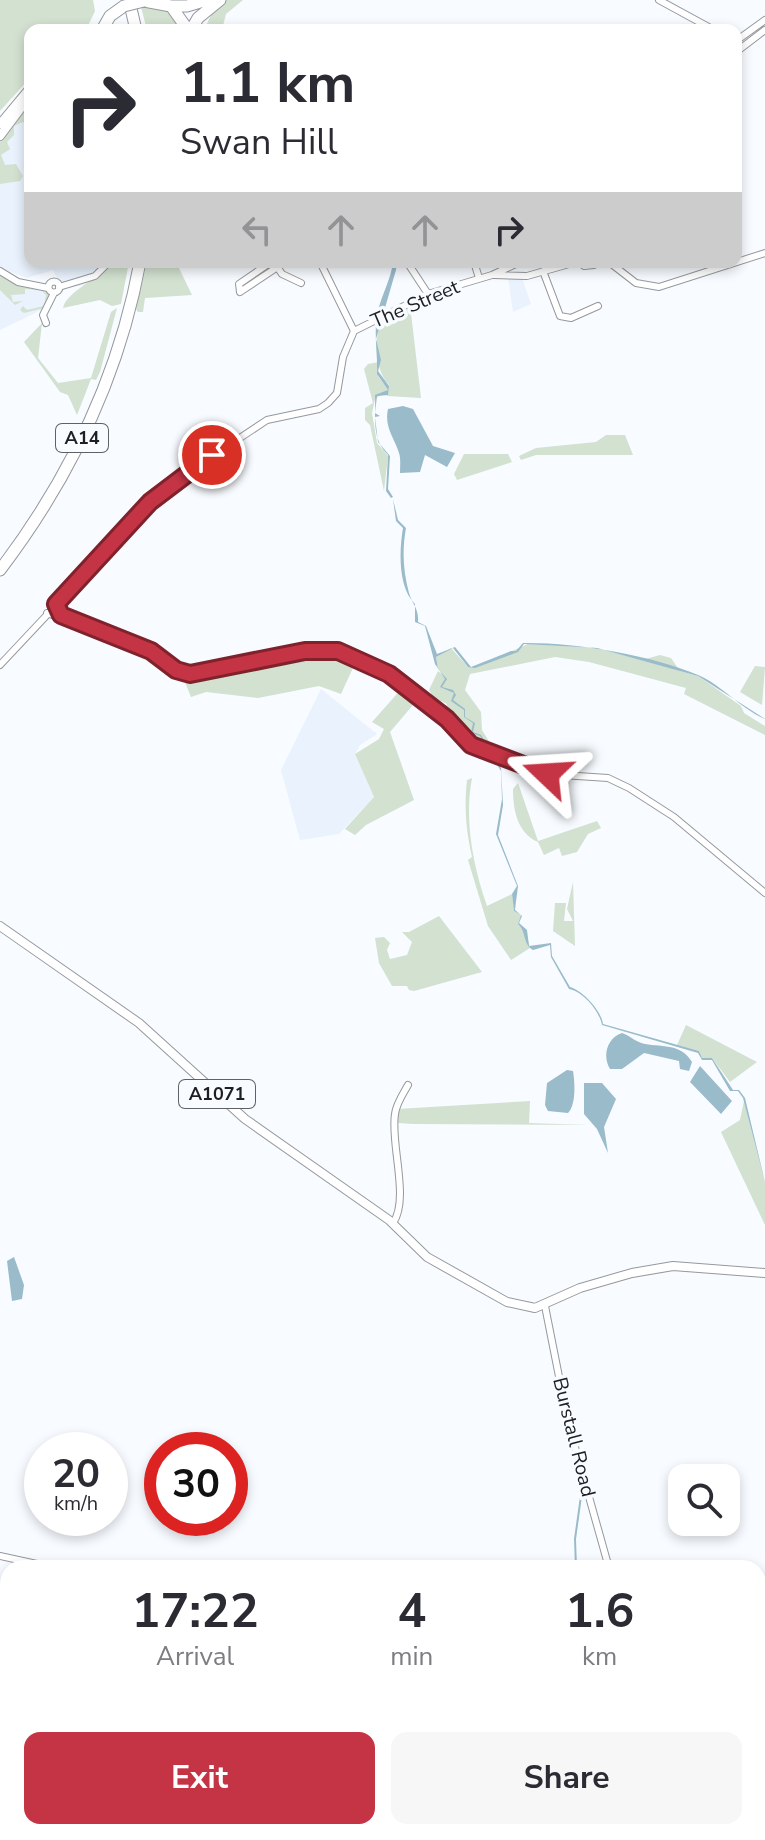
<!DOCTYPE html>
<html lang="en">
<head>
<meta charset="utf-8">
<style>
	:root { --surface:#fff; --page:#f7f7f7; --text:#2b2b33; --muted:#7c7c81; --accent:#c43444 }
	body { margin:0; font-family:"Nunito Sans",sans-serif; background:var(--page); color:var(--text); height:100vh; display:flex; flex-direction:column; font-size:30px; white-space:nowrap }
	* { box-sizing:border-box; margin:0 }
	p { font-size:26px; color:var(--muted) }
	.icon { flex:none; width:44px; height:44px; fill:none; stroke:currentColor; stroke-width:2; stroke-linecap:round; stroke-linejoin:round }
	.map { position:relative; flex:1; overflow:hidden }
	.side { position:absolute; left:0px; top:1560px; width:766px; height:280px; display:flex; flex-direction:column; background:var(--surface); border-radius:24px 24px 0 0; box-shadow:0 4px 12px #0003 }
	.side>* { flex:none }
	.hud { position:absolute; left:24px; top:24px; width:718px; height:244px; border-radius:16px; box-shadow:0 4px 12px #0003; background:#fff; color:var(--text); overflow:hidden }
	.buttons { position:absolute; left:668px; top:1464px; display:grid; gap:16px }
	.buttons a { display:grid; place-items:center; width:72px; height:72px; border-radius:16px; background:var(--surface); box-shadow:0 4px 12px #0003; font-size:40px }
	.speed { position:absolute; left:24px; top:1432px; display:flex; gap:16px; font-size:40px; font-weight:700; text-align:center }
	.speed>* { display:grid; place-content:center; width:104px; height:104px; border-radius:50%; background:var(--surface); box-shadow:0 4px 12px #0003; line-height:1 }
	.speed small { font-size:20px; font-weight:400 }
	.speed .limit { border:12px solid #d22; background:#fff; color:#111 }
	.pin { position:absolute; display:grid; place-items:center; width:68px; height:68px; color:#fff; margin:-34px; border:4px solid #fff; border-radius:50%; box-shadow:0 2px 8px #0007 }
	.me { position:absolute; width:88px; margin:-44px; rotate:290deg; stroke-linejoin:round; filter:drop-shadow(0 0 6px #0008) }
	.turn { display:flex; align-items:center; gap:28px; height:168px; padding:0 24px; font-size:36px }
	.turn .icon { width:104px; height:104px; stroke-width:2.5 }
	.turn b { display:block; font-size:56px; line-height:68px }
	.lanes { display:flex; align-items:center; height:76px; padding:0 24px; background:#0003; justify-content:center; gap:40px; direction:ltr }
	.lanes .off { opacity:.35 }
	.eta { display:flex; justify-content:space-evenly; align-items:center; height:136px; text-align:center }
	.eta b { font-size:48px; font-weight:700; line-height:56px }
	.button { display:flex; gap:16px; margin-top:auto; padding:16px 24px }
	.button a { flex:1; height:92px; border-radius:16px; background:var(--accent); color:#fff; font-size:32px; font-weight:700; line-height:92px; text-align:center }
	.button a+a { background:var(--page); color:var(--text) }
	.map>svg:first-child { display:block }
	.built { fill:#e9f2fd }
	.green { fill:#d2e1d0 }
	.water { fill:#99bbca }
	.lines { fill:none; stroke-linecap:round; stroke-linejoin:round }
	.stream { stroke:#99bbca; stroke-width:2 }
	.minor-casing { stroke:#95999d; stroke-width:8 }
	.major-casing { stroke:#95999d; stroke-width:10 }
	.highway-casing { stroke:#95999d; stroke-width:13 }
	.minor { stroke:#fff; stroke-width:6 }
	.major { stroke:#fff; stroke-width:8 }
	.highway { stroke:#fff; stroke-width:11 }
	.highway-bridge-casing { stroke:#95999d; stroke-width:13; stroke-linecap:butt }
	.highway-bridge { stroke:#fff; stroke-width:11 }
	.route-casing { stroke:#7f222c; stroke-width:20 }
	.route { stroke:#c43444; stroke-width:14 }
	.labels { text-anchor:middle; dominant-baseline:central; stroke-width:7; stroke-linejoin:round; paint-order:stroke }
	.shield { fill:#f8fbff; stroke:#5f6163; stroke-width:2 }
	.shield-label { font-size:18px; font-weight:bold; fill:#1d1f20 }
	.street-label { font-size:20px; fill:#1d1f20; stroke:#f8fbff }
</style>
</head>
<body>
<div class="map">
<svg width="765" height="1840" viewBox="0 0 765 1840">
	<rect width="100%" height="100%" fill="#f8fbff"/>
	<path class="built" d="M30,96V262H115L101,283L62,288L53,270L27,278L0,268V136Z
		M0,277L44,291L48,294V303L41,310L0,330Z
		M508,278H522L531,304L513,312Z
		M321,689L377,734L360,745L355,754L374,797L339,834L300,840L281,770Z"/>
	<path class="green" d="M0,0H93L95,11L86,30H30V78L0,111Z
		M224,0H243L226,14L222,30H204L215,7Z
		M155,4L170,9L186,30H147L141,7Z
		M30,97V131L23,122L14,126V135L7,142L10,149L1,155L5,165L16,164L23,176L20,181L0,184V139Z
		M113,262H129L121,304L112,306L100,300L63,308C67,291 100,278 113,262Z
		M147,262H176L192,295L145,298L143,312H138L136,309Z
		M0,275L48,293L50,297L44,308L24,313L20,310L23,306L27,310L44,306L46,295L41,290L25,289V294L11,295L13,302L23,301L15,305L0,290Z
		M410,305L421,398L387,396L389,385C375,371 375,344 379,324Z
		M117,308L100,372L96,380L91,379L77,415L68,395L60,392L24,342L42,323L38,358L58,383L91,378L111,312Z
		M379,362L378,376L388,390L375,399L372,413L377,443L388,456L384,491L370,425L365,420V408L373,403L364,369L368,364Z
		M606,435H625L633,455H536L521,460L519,456L536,448L596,442Z
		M464,454H508L512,462L457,480L454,474Z
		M528,644L597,648L642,660L660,655L671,658L680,671L698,676L741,706L744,713L765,726V735L684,694L686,688L589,662L555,657L470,674L465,690L481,712L482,730L493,748L473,739L445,710L447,704L434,698L429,690L438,671L447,679L438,669L436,657L451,648L468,667H475Z
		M330,649L357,659L341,694L319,686L258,698L206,692L191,697L181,672Z
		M755,666L765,667L762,705L740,692Z
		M403,687L418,699L390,732L414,800L366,825L355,835L345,829L374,797L355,754L379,739L384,729L372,722Z
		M472,778C464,820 473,866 487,906L512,894L514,911L521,915L518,924L525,930L530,948L511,960L488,926L468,860L472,857C466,830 464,808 467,780Z
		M518,783L538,841L597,821L601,828L588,834L577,852L562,856L559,848L544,855L538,842C517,833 513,809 513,789Z
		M573,882L575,946L553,931L555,903H566L564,921H573L567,909Z
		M439,916L482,972L414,991L409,990L407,986H392L379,963L375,938L384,937L390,943L387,950L390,959L407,955L412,942L402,932H409Z
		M686,1025L757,1062L730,1082L712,1058H702L699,1051L677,1045Z
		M530,1101L529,1123L588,1125L413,1124L398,1123L397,1109Z
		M744,1101L765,1182V1225L721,1132L740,1120Z"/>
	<path class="water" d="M393,262H397L396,270L376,339L381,360L378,371L389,386L388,395L377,396L375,413L380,416L375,417L378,442L390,456L388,489L393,497L391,498L386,491L388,455C371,439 376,417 375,395L388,390L377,374C378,353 373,332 378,311C382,294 391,279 393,262Z
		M403,406L413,409L433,446L455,453L447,467L425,455L420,472L400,473C400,467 401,459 399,453C394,437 384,427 388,409Z
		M393,499L398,520L406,528C402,550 403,571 409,593C412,604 419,608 418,622L426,626L437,654L455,647L471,667L511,651H516L523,643C572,642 652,655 698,675C722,685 741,709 765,719L698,676L597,648L524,644L518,652L475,668L468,667L453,648L436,657L438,669L447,679L442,687L453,690L456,695L453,700L465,709V717L475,723L473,732L481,735L501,768L503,805L498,835L518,886C517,895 516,900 515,910L522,916L519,923L527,930L529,946L551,943L552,956L570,987C583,991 601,1010 603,1024L699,1051L702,1058H712L733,1090H739L745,1098L765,1182L743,1098L738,1091H730L712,1060H702L698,1053L602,1025C600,1012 583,991 569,989L551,957L550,945L533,950C522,943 527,932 518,924L521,915L514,911L512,894L517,886L496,834L502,799L501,771L480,736L471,733L473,723L464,717V710L451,701L454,693L440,687L445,679L435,664L425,626L415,622V604C398,588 399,551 403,528L396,521Z
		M622,1033C629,1035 633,1040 639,1042C654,1049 679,1040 692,1062L689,1071L680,1069L679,1061L644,1053L622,1069H610C602,1056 607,1038 622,1033Z
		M700,1066L732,1101L721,1114L690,1082Z
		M567,1070L573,1071C575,1083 576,1105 568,1113L548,1111L545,1105L547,1083Z
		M584,1083H602L616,1099L604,1127L608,1153L597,1129L584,1114Z
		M14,1257L24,1285L22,1299L12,1301L7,1261Z"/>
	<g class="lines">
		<path class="stream" d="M576,1568L575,1539L583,1482"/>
		<g class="minor-casing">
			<path id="minor" d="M659,0L714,30
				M736,41L765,20
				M736,52L765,30
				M320,262L354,331
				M474,262L479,278
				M579,262L584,266L594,265
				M609,262L636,283L659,287L765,253
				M447,263L448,262
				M276,265L282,274L301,283
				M409,265L428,294
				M0,271L18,282L48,288
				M543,271L560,316L571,318L598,306
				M494,275L527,276L576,262
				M48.5 287a5.5 5.5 0 1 1 11 0a5.5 5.5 0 1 1-11 0Z
				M59,287L95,276L109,262
				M240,292L285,262
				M240,292L239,284L271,262
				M46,323L43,315L54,293
				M354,331L428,294L492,275L520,262
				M47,613L151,651L186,673L312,650L338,651L389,674L447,719L473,747L547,774L608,778L629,788L674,817L765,893
				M0,665L169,485L267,420L319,409L328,403L337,393L343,357L354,331
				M393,1223C410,1199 390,1143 395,1114C396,1104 403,1094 408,1085
				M545,1306L568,1422L609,1568
				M0,1556L55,1568
				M758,1831L765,1838
				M562,1840L569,1832"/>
		</g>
		<g class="major-casing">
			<path id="major" d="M0,124L30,88
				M0,136L30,96
				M0,926L139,1023L245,1119L389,1220L427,1257L507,1302L535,1308L580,1288L632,1273L673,1266L765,1273"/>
		</g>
		<g class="highway-casing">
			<path id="highway" d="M129,0L136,30
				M144,1L171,6L188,30
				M172,6H187L207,0
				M102,30L110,16L124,6
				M191,30L198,18L220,0
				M0,570C70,478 119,376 140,262"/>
		</g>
		<use href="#minor" class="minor"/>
		<use href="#major" class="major"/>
		<use href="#highway" class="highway"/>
		<g class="highway-bridge-casing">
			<path id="highway-bridge" d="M124,6L144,1"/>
		</g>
		<use href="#highway-bridge" class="highway-bridge"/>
	</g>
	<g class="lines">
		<g class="route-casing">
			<path id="route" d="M212,455L150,502L56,604L61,615L151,651L176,670L190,674L305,651H338L389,674L447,719L471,745L547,774"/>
		</g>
		<use href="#route" class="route"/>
	</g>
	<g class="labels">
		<g class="shield">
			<rect x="56" y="424" width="52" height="28" rx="6"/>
			<rect x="179" y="1080" width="76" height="28" rx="6"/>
		</g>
		<g class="shield-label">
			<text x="82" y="438">A14</text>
			<text x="217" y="1094">A1071</text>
		</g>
		<g class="street-label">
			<text transform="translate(415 304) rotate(-23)">The Street</text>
			<text transform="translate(574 1437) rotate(76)">Burstall Road</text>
		</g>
	</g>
</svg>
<div class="buttons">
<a><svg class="icon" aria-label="search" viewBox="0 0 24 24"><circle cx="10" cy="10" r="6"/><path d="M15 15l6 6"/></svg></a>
</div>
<div class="speed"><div>20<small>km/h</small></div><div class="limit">30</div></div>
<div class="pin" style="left:212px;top:455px;background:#d93025"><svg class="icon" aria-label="arrive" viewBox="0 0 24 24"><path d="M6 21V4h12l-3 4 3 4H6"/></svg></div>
<svg class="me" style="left:547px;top:774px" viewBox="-20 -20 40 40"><path d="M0-17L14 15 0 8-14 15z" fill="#c43444" stroke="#fff" stroke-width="4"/></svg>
<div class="hud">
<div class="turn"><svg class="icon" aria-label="right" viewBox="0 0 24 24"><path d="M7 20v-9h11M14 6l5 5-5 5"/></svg><div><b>1.1 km</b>Swan Hill</div></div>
<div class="lanes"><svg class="icon off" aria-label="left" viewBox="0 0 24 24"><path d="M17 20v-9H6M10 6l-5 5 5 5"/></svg><svg class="icon off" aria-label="ahead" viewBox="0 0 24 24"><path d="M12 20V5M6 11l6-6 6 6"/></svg><svg class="icon off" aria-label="ahead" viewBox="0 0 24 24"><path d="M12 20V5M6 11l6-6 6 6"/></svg><svg class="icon" aria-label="right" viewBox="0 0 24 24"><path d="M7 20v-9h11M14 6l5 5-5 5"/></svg></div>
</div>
<section class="side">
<div class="eta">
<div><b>17:22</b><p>Arrival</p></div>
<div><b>4</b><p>min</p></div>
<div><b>1.6</b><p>km</p></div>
</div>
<div class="button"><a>Exit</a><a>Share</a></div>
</section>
</div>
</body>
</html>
